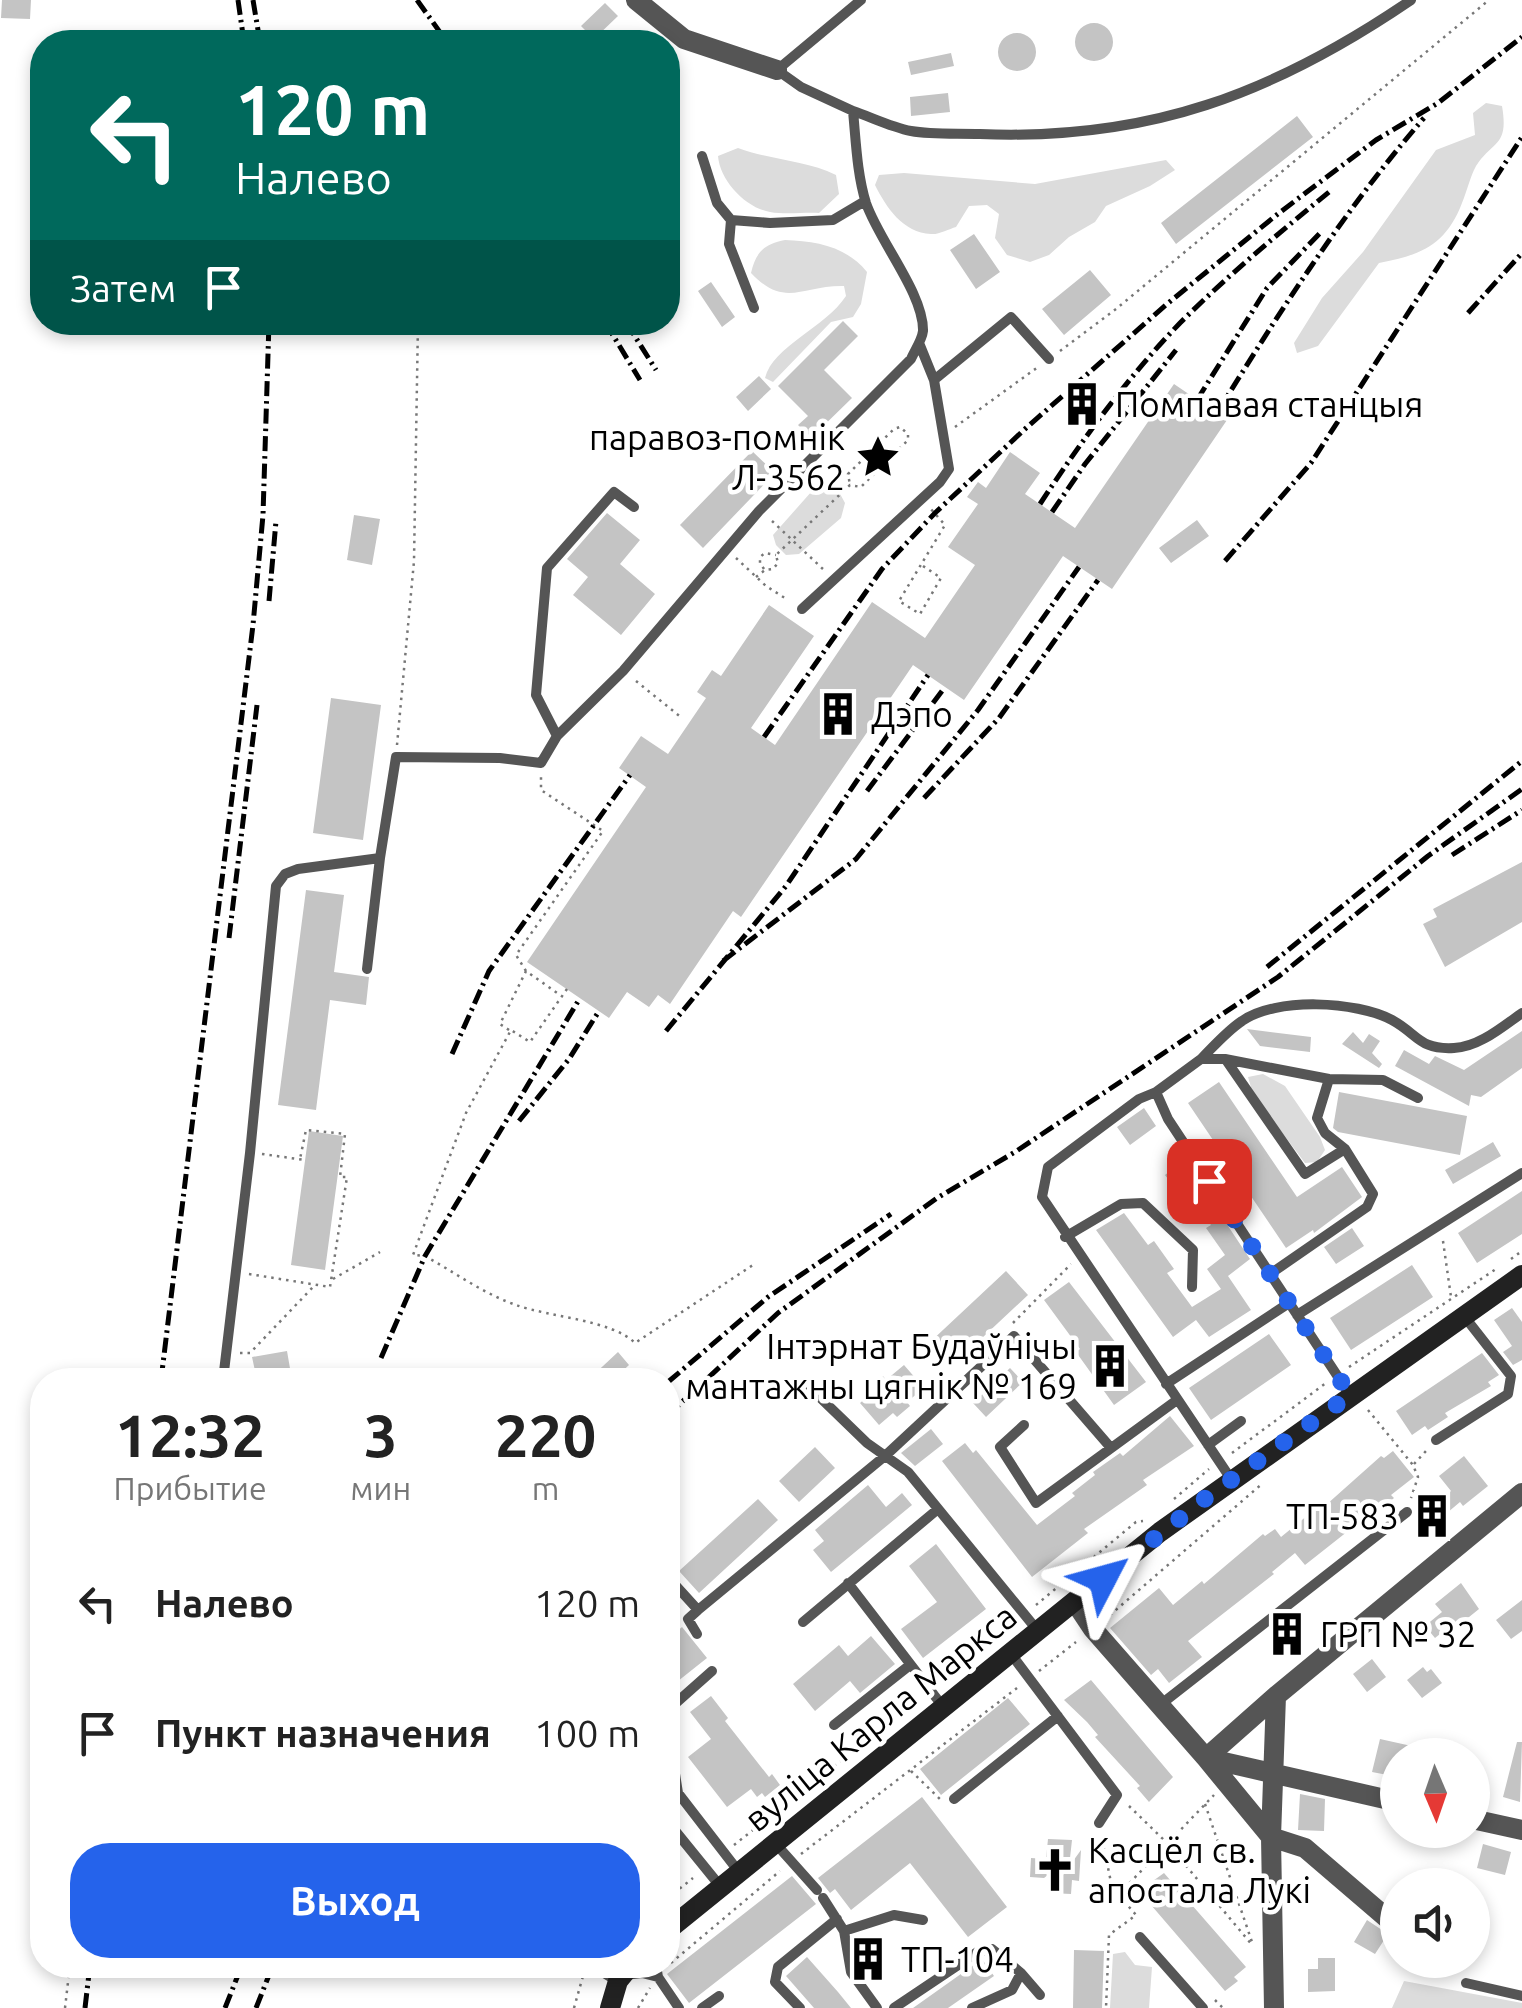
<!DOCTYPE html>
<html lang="ru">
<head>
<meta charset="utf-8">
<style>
	:root { --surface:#fff; --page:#f6f6f6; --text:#222; --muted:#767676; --accent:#2563eb }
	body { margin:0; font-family:Ubuntu,sans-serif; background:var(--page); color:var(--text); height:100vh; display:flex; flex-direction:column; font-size:38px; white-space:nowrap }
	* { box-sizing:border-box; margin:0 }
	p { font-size:32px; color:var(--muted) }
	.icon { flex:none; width:55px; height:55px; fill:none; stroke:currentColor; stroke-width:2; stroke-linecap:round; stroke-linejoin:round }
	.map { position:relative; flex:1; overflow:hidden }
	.sheet { position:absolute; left:30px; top:1368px; width:650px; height:610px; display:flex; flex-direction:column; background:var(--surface); border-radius:40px; box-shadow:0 5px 15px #0003 }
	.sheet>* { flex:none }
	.top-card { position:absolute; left:30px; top:30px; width:650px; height:305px; border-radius:40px; box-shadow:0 5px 15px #0003; background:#00695c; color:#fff; overflow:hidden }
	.needle { width:65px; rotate:178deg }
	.fabs { position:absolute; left:1380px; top:1738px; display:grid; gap:20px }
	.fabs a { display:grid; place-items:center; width:110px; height:110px; border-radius:50%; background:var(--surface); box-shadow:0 5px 15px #0003; font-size:50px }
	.pin { position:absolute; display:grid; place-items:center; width:85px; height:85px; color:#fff; margin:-42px; border-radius:20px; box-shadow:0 5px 15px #0006 }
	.me { position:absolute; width:110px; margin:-55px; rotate:51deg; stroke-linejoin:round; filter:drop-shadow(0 0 8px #0008) }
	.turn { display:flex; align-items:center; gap:35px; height:210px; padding:0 40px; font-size:45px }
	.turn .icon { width:130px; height:130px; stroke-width:2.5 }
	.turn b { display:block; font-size:70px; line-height:85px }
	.then { display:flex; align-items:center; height:95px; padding:0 40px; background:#0003; gap:20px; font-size:38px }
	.eta { display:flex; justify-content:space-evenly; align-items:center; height:170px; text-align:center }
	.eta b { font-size:60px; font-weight:700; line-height:70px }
	.action { display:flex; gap:20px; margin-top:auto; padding:20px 40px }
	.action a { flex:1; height:115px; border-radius:40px; background:var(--accent); color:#fff; font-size:40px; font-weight:700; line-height:115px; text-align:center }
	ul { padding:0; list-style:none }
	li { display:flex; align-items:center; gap:30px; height:130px; padding:0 40px }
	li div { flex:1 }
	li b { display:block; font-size:38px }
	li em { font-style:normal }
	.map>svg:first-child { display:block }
	.green { fill:#dcdcdc }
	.building { fill:#c4c4c4 }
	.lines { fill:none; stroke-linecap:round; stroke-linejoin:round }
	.path { stroke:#777; stroke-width:2.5; stroke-dasharray:2.5 5; stroke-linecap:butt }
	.lane { stroke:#555; stroke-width:10 }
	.street { stroke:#555; stroke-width:20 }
	.secondary { stroke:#222; stroke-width:20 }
	.rail { stroke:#000; stroke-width:5; stroke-dasharray:15 5 2.5 5; stroke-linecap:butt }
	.route { stroke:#2563eb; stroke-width:18; stroke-dasharray:0 32.4 }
	.labels { text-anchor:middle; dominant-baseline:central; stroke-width:9; stroke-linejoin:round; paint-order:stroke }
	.poi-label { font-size:35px; fill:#000; stroke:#fff; text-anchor:start }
	.street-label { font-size:35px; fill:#000; stroke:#fff }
</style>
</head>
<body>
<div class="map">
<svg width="1522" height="2008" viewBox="0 0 1522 2008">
	<rect width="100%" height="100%" fill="#fff"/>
	<path class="green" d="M1486,103L1502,106C1509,147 1493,140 1476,166C1470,177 1467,191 1462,203C1446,245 1421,255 1379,263L1318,346L1297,353L1294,343L1322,298L1363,252L1436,150L1475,135L1473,113Z
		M738,148C770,160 805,160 836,175L839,194L819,213C804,212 786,215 770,212C746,208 720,181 718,156Z
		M1166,160L1175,170L1150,186L1106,206L1095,222L1069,237L1049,255L1030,262L1007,255L995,238L999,214L987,205L969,206L956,227C949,229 938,235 931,234C903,233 886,207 875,185L879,175L904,173L1035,184Z
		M785,240C817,241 847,247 867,272L861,304L853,317L831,322L773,382L765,378C773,346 825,328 846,296L844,286C802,285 785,309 751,273C756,252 764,244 785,240Z
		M828,487L838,490L845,503L841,518L799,554L786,555L776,545L773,535L812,491Z
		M1263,1074L1285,1086L1320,1137L1325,1150L1317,1162L1305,1163L1253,1094L1248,1077Z
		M1125,1952L1135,1965L1152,1967L1149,2008H1110L1113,1954Z
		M1404,1981L1522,2003V2008H1392Z"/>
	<path class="building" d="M2,0H31L30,19L1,18Z
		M605,3L618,16L594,39L581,26Z
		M1075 42a19 19 0 1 1 38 0a19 19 0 1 1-38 0Z
		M998 52a19 19 0 1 1 38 0a19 19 0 1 1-38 0Z
		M951,53L954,66L911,75L908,62Z
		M948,93L950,112L911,116L910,97Z
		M1297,116L1313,137L1176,244L1161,223Z
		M974,234L1000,272L976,289L950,250Z
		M1090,270L1111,295L1064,335L1042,309Z
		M711,282L735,317L722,327L698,291Z
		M843,321L858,336L824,370L852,398L811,438L798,425L808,416L778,386Z
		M759,376L771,389L748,411L736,397Z
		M1174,384L1227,420L1112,589L1063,556L964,700L913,665L741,917L733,911L670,1004L658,995L649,1007L627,992L609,1018L527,962L646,787L619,768L641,736L668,754L706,698L697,692L712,670L721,676L769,605L814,636L751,728L775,745L872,602L925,638L975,565L948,547L978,504L967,497L978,482L986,488L1010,452L1040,473L1025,494L1075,528Z
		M752,451L775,473L703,548L680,525Z
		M607,513L640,540L620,564L655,594L621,635L573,595L588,577L567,559Z
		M354,515L380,519L372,565L347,560Z
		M1197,520L1209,536L1171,563L1159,548Z
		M331,698L381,705L363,840L313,833Z
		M1522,862V922L1445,967L1423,924L1437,917L1433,909Z
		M306,890L344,895L334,972L369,977L366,1005L330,1000L316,1110L278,1105Z
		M1247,1029L1311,1037L1310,1052L1260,1046Z
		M1522,1031V1068L1481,1097L1471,1095L1469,1106L1395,1066L1404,1050L1429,1064L1435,1056L1464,1070Z
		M1353,1032L1363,1043L1369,1034L1380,1041L1372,1053L1382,1064L1379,1068L1342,1044Z
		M1219,1082L1297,1197L1342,1167L1362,1197L1314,1233L1313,1230L1286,1248L1188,1103Z
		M1339,1092L1467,1116L1460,1155L1338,1132L1333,1128Z
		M1144,1108L1156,1126L1130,1145L1117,1127Z
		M309,1131L343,1136L325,1270L291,1265Z
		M1493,1142L1501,1156L1453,1184L1445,1170Z
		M1184,1160L1250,1259L1228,1276L1251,1310L1209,1337L1196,1320L1173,1337L1096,1230L1124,1213L1148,1245L1154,1241L1174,1269L1167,1273L1192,1307L1221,1289L1207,1269L1225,1255L1206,1228L1211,1225L1192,1200L1187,1204L1165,1175Z
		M1522,1191V1234L1477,1263L1458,1233Z
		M1352,1228L1364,1246L1336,1264L1324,1247Z
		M1412,1265L1433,1297L1351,1350L1330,1318Z
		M1006,1271L1028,1295L950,1368L928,1344Z
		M1069,1282L1146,1382L1114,1405L1076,1352L1080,1349L1044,1300Z
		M1512,1308L1522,1322V1360L1513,1365L1503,1352L1512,1346L1494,1320Z
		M1269,1334L1291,1365L1211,1420L1189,1388Z
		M287,1351L292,1380H257L252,1357Z
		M618,1352L629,1365L613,1380H588Z
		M1482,1353L1499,1375L1488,1382L1491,1386L1445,1413L1448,1417L1428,1430L1425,1426L1412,1435L1396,1411Z
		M904,1365L924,1388L907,1402L910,1406L897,1417L893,1413L879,1425L860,1403L874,1391L871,1387L883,1376L886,1380Z
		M1010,1368L1023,1382L986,1417L973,1403Z
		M1170,1416L1194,1446L1143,1480L1147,1485L1084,1529L1088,1533L1032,1577L942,1461L965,1443L973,1453L976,1450L1037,1525L1075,1496L1072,1493L1095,1475L1093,1472L1120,1453L1123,1456Z
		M931,1429L943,1444L915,1466L901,1453Z
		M815,1447L835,1468L799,1502L779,1481Z
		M1393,1451L1414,1477L1391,1495L1394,1498L1382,1508L1381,1505L1305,1565L1295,1553L1272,1572L1274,1574L1188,1641L1202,1657L1169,1683L1158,1669L1151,1675L1110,1628L1159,1588L1173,1605L1202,1581L1204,1584L1263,1534L1265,1536L1275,1529L1281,1537L1324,1502L1326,1505L1381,1456L1384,1458Z
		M1464,1456L1488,1486L1463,1506L1460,1502L1428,1529L1419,1518L1451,1491L1439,1476Z
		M868,1485L886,1507L902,1493L912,1505L831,1572L813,1550L824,1541L815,1530Z
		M758,1499L778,1520L699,1593L679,1571Z
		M936,1544L986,1609L923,1658L901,1629L937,1602L909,1566Z
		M1461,1583L1479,1609L1448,1634L1445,1630L1435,1638L1425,1626L1442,1612L1435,1604Z
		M1522,1600V1631L1511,1639L1496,1620Z
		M682,1627L707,1658L668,1689V1639Z
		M871,1636L895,1664L860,1693L850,1681L815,1711L793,1684L839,1645L848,1656Z
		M1372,1659L1386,1677L1367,1692L1353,1674Z
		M1423,1667L1427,1672L1431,1669L1442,1683L1422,1698L1407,1680Z
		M1091,1680L1173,1777L1149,1802L1137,1788L1140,1786L1095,1737L1098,1735L1087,1722L1064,1700Z
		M711,1696L728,1718L725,1721L769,1777L772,1774L780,1785L765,1797L762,1793L757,1797L751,1789L727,1807L688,1757L711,1739L690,1712Z
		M1008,1698L1030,1724L941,1795L920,1769Z
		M1380,1739L1425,1749V1755H1398V1777L1372,1772Z
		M1517,1742H1522L1520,1802L1503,1797Z
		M1300,1794L1325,1799L1324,1831L1298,1830Z
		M922,1797L1007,1907L968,1937L910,1863L851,1910L835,1889L830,1893L818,1878Z
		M1048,1839L1072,1840L1070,1858L1044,1878L1030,1877L1031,1858L1046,1859Z
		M1483,1844L1511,1852L1505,1875L1477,1868Z
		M1081,1850L1079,1881L1072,1880L1071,1894L1050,1893Z
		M1164,1873L1246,1967L1234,1977L1238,1981L1225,1991L1139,1891Z
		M792,1876L816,1904L689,2003L667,1974Z
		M1367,1920L1388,1934L1375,1954L1354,1942Z
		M1074,1950L1104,1951L1102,2008H1073Z
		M807,1957L838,1992L851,2008H814L786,1976Z
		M1318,1958H1335V1991L1308,1992V1969H1318Z
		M982,1959L994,1976L948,2008H913Z"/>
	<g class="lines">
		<path class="path" d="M1060,351L1116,309L1489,0
			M955,427L1038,367
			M772,521L824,570
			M736,558L766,586L788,600
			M923,566L941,578L920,614L899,601L945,525L930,508
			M764,569L760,563V557L765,553L776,555
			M756,577L765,570L773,569L778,563L776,555L850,485L861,487L908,440V434L900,427L894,429L848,474L850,485
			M636,681L682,718
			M397,745L414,561L418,322
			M526,971L516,955L603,831L541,790V775
			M567,989L530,1042L511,1030L466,1113L413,1255L425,1256C454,1272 484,1294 516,1305C549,1317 612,1320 635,1343L756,1263
			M509,1030L500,1024L526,971L560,995
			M262,1154L305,1160
			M1443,1241L1451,1297
			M1511,1259L1522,1251
			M249,1274L330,1287L347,1177H340L345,1134L306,1130L300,1159
			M333,1279L380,1252
			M1013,1323L1071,1264
			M240,1353H250L314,1286
			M1349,1367L1496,1269
			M1368,1410L1413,1465L1418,1477L1411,1498
			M1232,1453L1326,1383
			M1414,1464L1426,1451
			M1174,1499L1209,1469
			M1036,1605L1136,1522L1143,1521
			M1110,1615L1263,1483
			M1039,1671L1076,1642
			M942,1681L1014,1623
			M911,1771L941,1800
			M1205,1804L1252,1942
			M1129,1806L1167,1843L1253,1946
			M1102,1839L1112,1887L1136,1915L1109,1935L1106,2008
			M734,1845L921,1698
			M801,1854L1017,1688
			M1119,1894L1214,1795
			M668,1898L693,1878
			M671,1963L780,1871
			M1215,2000L1223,2008
			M65,2008L70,1965
			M574,2008L583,1976
			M638,2008L650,1988"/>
		<path class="lane" d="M853,111C871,117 891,127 911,131C933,135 958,133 980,134C1148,141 1273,94 1411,0
			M702,156L717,203L731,220L770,223L833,220L865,201
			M731,220L729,244L754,308
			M934,380L1011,317L1049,359
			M802,609L940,482L949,469L934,380L919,343
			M557,736L536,695L547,568L614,492L634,507
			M367,969L380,858
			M1202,1058C1214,1046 1227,1031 1242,1021C1276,997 1356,1001 1392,1020C1418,1034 1419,1050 1454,1048C1479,1047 1502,1027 1522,1013
			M1226,1060L1305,1174L1345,1149
			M1156,1092L1139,1099L1048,1167L1042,1197L1231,1479
			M1065,1237L1121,1204L1143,1203L1193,1250L1192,1287
			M1270,1274L1367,1207L1373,1194L1345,1149L1325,1133L1317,1118L1329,1079
			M1297,1315L1522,1173
			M223,1380L250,1153L276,886L285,874L298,869L380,858L396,757L500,758L541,763L557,736L623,671L759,511L911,359C915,350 922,340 923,331C924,294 879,241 866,203C857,174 856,142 853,111L801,87L777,70L861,0
			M805,1383L867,1443L908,1472L1038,1631
			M1166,1384L1289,1303
			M1350,1395L1168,1119L1156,1092L1201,1059H1225L1329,1079L1383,1080L1418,1098
			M1024,1425L1000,1447L1036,1503L1177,1400
			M1436,1440L1508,1394L1511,1376L1464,1316
			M1208,1445L1241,1421
			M668,1577L698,1610L885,1456L1014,1336L1111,1448
			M848,1583L944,1708
			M803,1622L938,1509
			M697,1634L688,1619L698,1610
			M1011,1654L1117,1795L1099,1823
			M1160,1705L1407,1512
			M668,1710L712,1671
			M834,1725L910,1665
			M668,1729L678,1793L739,1872
			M954,1799L1058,1716
			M668,1822L720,1886
			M775,1843L817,1890
			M823,1898L844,1931L851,1972L877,2008
			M844,1931L894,1915L923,1920
			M1140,1937L1203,2008
			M591,1965L617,1981
			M656,1965L658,1977L679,2008
			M624,1975L642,1973L658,1977
			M1466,1983L1522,1996
			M702,2008L719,1996
			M800,2008L775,1982L778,1967L837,1919
			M894,2008L979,1951L992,1949L1021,1973L1040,1995
			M972,2008L1012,1990L1021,1973"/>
		<path class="street" d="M636,0L684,39L777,70
			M1075,1602L1093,1629L1206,1758L1398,1802
			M1276,1696L1206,1758L1271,1837L1305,1848L1389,1920
			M1472,1819L1522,1830
			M1274,2008L1271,1837L1276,1696L1522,1493"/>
		<path class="secondary" d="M668,1930L1160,1532L1522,1275
			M610,2008L618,1981L631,1965"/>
		<path class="rail" d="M238,0L244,42
			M253,0L260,42
			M417,0L447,42
			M1468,313L1522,253
			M605,322L640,380
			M626,322L656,370
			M1197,400L1267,288L1321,232
			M1217,413C1280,311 1345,209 1424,118
			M1040,504C1082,440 1127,378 1180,323C1227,276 1278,234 1329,192
			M1052,512L1085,464L1176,350
			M1225,561L1311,463L1522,137
			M269,601L276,521
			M764,737L882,569L935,513L1025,429L1167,304L1279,213L1376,140L1438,103L1522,37
			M867,791L945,687
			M924,798L999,718L1098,580
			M1452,855L1522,810
			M229,938L257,705
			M723,961L856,859L978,710L1079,567
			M1267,967L1522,761
			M666,1031L786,886L928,675
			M452,1054L489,971L630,775
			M519,1121L569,1059L599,1011
			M381,1358L425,1256L580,998
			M161,1380L253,625L263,515L269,322
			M668,1382L768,1297L891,1214
			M668,1415L778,1313L937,1198L1015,1152L1278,977L1428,856L1522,789
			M85,2008L90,1965
			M225,2008L242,1965
			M256,2008L273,1965"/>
	</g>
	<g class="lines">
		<path class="route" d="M1103,1579L1207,1497L1350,1395L1209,1181"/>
	</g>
	<defs>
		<g id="building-bare" transform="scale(3.45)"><path d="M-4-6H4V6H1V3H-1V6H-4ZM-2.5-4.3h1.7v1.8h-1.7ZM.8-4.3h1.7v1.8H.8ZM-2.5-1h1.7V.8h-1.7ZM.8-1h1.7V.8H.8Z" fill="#000" stroke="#fff" stroke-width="2.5" paint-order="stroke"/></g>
		<g id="sight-bare" transform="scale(3.45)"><path d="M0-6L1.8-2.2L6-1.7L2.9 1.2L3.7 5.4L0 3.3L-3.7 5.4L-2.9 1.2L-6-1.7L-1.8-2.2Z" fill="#000" stroke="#fff" stroke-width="2.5" paint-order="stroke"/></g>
		<g id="church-bare" transform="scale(3.45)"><path d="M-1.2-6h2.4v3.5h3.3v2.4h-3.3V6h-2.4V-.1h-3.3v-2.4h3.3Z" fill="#000" stroke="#fff" stroke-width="2.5" paint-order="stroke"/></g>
	</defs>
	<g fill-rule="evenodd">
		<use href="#building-bare" x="1082" y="404"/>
		<use href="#sight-bare" x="878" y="457"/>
		<use href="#building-bare" x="838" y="714"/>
		<use href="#building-bare" x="1110" y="1366"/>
		<use href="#building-bare" x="1432" y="1516"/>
		<use href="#building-bare" x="1287" y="1634"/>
		<use href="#church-bare" x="1055" y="1870"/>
		<use href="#building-bare" x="868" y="1959"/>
	</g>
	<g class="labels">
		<g class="poi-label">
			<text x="1115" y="404">Помпавая станцыя</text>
			<text x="845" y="437" text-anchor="end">паравоз-помнік<tspan x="845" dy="40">Л-3562</tspan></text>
			<text x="871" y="714">Дэпо</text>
			<text x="1077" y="1346" text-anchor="end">Інтэрнат Будаўнічы<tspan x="1077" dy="40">мантажны цягнік № 169</tspan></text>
			<text x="1399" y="1516" text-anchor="end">ТП-583</text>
			<text x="1320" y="1634">ГРП № 32</text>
			<text x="1088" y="1850">Касцёл св.<tspan x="1088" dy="40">апостала Лукі</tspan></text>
			<text x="901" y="1959">ТП-104</text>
		</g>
		<g class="street-label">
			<text transform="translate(880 1717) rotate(-39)">вуліца Карла Маркса</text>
		</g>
	</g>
</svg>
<div class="fabs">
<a><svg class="needle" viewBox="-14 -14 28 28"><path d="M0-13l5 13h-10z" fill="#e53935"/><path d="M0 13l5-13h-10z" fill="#767676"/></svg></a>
<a><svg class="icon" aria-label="sound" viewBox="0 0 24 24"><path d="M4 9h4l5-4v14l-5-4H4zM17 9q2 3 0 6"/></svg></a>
</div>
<div class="pin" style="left:1209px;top:1181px;background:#d93025"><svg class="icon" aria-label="arrive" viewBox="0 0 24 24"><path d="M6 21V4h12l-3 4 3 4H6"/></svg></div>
<svg class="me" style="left:1103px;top:1579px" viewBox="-20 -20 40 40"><path d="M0-17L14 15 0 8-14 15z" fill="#2563eb" stroke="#fff" stroke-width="4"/></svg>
<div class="top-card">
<div class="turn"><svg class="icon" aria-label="left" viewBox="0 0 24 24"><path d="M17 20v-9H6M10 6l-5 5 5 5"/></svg><div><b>120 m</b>Налево</div></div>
<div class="then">Затем<svg class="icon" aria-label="arrive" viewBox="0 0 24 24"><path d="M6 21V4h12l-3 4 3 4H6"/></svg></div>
</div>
<section class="sheet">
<div class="eta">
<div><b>12:32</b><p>Прибытие</p></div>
<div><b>3</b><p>мин</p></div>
<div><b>220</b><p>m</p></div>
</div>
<ul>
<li><svg class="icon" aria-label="left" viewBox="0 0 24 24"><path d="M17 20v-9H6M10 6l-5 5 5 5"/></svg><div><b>Налево</b></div><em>120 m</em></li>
<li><svg class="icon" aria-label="arrive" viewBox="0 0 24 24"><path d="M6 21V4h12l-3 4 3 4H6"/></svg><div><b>Пункт назначения</b></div><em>100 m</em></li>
</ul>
<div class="action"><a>Выход</a></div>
</section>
</div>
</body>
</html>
